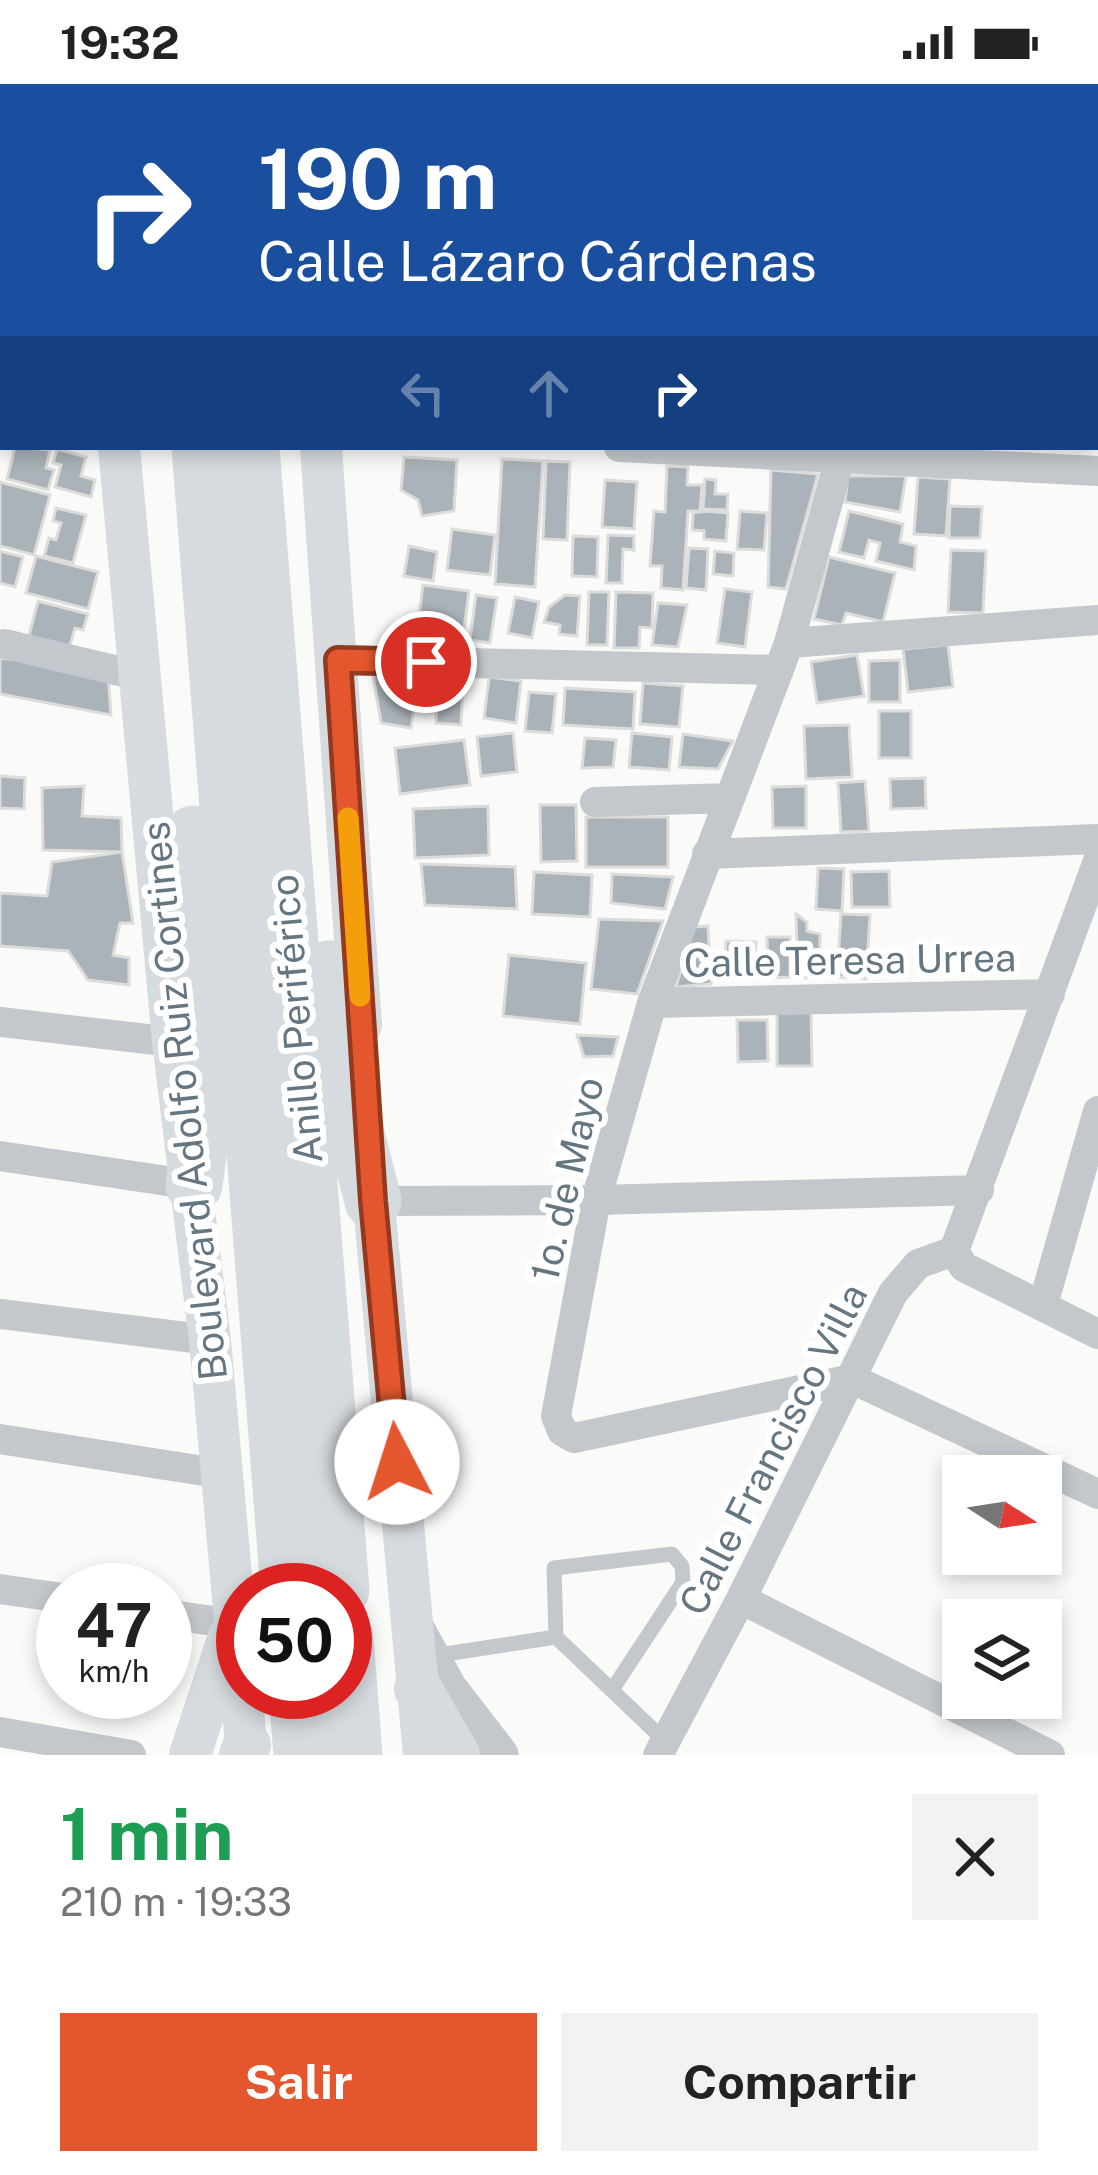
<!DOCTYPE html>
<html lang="es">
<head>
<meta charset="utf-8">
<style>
	:root { --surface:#fff; --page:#f2f2f2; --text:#222; --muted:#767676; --accent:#e4572e }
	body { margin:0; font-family:"Public Sans",sans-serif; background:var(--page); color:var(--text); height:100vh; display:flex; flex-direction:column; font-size:45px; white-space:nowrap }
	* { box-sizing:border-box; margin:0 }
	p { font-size:39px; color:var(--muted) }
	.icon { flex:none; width:66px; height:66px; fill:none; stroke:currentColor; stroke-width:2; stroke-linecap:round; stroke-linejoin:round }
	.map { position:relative; height:1671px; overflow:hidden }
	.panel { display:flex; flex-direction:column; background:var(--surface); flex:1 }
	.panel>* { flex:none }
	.top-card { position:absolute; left:0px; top:0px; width:1098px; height:366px; box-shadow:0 6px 18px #0003; background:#1a4fa0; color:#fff; overflow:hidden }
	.needle { width:78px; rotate:102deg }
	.controls { position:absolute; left:942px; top:1371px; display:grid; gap:24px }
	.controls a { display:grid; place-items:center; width:120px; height:120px; border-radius:0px; background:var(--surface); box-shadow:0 6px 18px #0003; font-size:60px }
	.speed { position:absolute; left:36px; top:1479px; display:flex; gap:24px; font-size:60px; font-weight:700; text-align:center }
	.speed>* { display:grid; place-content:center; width:156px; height:156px; border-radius:50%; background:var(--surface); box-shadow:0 6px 18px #0003; line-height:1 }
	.speed small { font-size:30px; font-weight:400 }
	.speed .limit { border:18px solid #d22; background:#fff; color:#111 }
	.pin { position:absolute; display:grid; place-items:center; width:102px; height:102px; color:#fff; margin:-51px; border:6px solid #fff; border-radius:50%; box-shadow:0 3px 12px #0007 }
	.me { position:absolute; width:132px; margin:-66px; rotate:355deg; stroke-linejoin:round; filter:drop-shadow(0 0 9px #0008) }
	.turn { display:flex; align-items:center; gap:42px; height:252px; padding:0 60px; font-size:54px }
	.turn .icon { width:156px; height:156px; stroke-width:2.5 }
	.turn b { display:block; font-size:84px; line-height:102px }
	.lanes { display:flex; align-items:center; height:114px; padding:0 60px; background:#0003; justify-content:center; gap:60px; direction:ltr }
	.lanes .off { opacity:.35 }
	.round { display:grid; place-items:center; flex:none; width:126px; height:126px; border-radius:0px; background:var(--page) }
	.overview { display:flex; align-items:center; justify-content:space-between; height:204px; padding:0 60px }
	h1 { font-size:72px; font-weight:700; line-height:90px; color:#1e9e55 }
	.primary-button { display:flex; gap:24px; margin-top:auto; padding:24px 60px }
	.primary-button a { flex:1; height:138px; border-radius:0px; background:var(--accent); color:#fff; font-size:48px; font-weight:700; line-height:138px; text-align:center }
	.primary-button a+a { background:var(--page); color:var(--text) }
	.status { display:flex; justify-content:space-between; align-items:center; height:84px; padding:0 60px; background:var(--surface); direction:ltr }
	.status svg { height:33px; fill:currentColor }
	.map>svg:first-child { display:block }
	.building { fill:#aab3b9; stroke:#dcdcda; stroke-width:3 }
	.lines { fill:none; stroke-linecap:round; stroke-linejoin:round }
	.service { stroke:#c3c8cc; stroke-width:15 }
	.minor { stroke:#c3c8cc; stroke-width:30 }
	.tertiary { stroke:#c3c8cc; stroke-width:39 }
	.secondary { stroke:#d6dbdf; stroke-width:42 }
	.primary { stroke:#d6dbdf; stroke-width:48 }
	.motorway { stroke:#d6dbdf; stroke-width:57 }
	.route-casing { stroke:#94391e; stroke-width:30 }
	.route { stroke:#e4572e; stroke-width:21 }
	.slow { stroke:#f59e0b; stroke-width:21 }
	.labels { text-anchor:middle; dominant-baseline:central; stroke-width:12; stroke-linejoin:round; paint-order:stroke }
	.street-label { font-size:39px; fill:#657683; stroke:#fff }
</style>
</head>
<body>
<div class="status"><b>19:32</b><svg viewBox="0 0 49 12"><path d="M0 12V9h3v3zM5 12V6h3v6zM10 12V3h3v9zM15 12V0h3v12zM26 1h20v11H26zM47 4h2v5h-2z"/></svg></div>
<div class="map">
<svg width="1098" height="1671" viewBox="0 0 1098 1671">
	<rect width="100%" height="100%" fill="#fafaf8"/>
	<path class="building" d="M15,363L50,366L46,384L54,386L48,406L7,395Z
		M57,365L86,373L81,392L95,396L91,413L55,403L61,381L53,379Z
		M404,373L457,376L454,427L422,432L418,416L401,406Z
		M502,375L543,377L535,503L495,500Z
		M546,377L570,378L567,456L543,455Z
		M667,382L688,383L687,401H702L700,427H688L683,506L661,504L662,482H650L654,427L665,428Z
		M771,386L818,390L786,505L768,503Z
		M848,392H906L900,428L845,418Z
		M918,393L950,395L946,452L914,450Z
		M705,395L716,396L715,410H728L727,426L703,425Z
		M605,396L637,398L634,445L602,443Z
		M0,398L50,411L34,471L0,462Z
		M950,422L982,423L980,454H949Z
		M56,424L86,431L73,479L44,472L49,454L56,456L61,439L53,437Z
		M706,427L728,429L726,457L704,455V447L692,446L693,429Z
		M740,427L767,429L764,466L737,465Z
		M849,427L903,440L900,458L916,462L914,486L876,477L880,459L869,456L864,474L839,468Z
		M452,445L495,451L490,491L447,486Z
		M608,451L634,452V466L623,465L622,499H606Z
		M573,452L598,453L597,493L572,492Z
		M409,462L437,468L433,497L404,492Z
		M689,464L708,465L706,506L686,504Z
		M951,466L986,467L983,529L948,528Z
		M0,467L23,473L15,503L0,499Z
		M715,467L734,469L733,492L713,490Z
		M36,472L98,488L88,525L26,509Z
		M829,473L895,489L883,538L846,529L842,541L814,535Z
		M423,501L469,507L463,552L417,546Z
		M725,505L752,508L745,563L717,559Z
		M589,508H609L607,561H587Z
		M616,508L653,509L652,544L640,543L639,564H614Z
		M476,511L497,514L490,559L470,556Z
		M565,511L580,512L577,552L559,550L560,541L544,538L549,523Z
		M515,513L539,518L532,554L508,549Z
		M38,517L88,530L83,546L75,544L69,565L28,555Z
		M658,519L687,521L678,563L652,561Z
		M948,561L953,603L908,608L903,565Z
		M857,571L864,612L817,619L811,578Z
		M0,574L108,588L111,631L0,610Z
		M900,576V618H869V577Z
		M372,585L419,591L411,644L381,639Z
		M489,593L521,597L516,639L484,634Z
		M438,598L463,599L461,641L436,639Z
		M643,599L683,602L679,643L640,640Z
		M565,604L635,608L633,645L563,641Z
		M529,608L556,610L552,649L525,647Z
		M879,627H911V674H879Z
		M849,641L852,693L806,695L804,642Z
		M513,649L517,688L481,692L477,653Z
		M632,649L672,653L669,686L629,683Z
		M683,650L733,657L718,685L679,683Z
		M585,654L616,656L613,683L582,684Z
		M464,656L470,701L400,710L395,664Z
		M0,692L25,694L24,725L0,724Z
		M925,694L926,724L891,725L890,695Z
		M865,697L869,747L841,748L838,699Z
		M84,702L82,732L121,734L122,768L43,766L42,704Z
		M806,702V744H773L772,703Z
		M540,721H576L577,777L541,778Z
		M488,722L489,771L415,774L413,725Z
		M586,733H668V783H586Z
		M122,768L133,839H120L113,871L129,874V901L88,896L68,867L0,862V809L47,812L52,778Z
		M421,780L515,783L517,825L425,821Z
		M818,784L844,785L842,827L816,825Z
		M889,787L890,823H852L851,788Z
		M534,788L592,791L590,833L532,830Z
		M612,790L673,793L665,825L611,819Z
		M796,830L807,838V847L820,850V892L798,895Z
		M841,830L870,831L866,895L837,893Z
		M599,835L663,837L637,910L591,905Z
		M708,842L711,900L676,903L694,843Z
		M767,853H790V893L768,894Z
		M726,857L756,858L755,896L724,895Z
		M509,871L586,879L580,940L503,932Z
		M811,923L812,982H777V924Z
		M737,936H767L768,977L738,978Z
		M577,951L618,953L613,972L584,973Z"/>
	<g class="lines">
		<path class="service" d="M556,1553L554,1484L672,1470L682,1482L683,1498L612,1606
			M432,1572L556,1553L665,1657"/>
		<path class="minor" d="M943,3L944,0
			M1095,130H1098
			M619,363L1098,387
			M843,363L789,559L652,919L596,1116L556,1332L562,1347L574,1354L852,1295L1098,1410
			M789,559L1098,536
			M5,560L140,592
			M338,576L779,586
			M595,718L730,714
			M707,770L1098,755
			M652,919L1050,910
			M0,938L173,958
			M0,1072L194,1101
			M373,1117L596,1116L979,1106
			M954,1167L964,1183L1098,1250
			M1043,1221L1098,1027
			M0,1230L210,1256
			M0,1355L223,1390
			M0,1505L63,1514
			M741,1515L1050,1671
			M165,1530L234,1540
			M0,1648L131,1671
			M658,1671L741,1515L893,1209L918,1180L954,1167L1098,777"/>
		<path class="tertiary" d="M413,1541L448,1605L499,1671"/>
		<path class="secondary" d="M86,0V3
			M295,0V3
			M119,363L173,958L210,1256L247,1671
			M321,363L361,941
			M371,1087L424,1671
			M190,1671L229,1552"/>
		<path class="primary" d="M418,1605L456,1671
			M243,1671L247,1661"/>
		<path class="motorway" d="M171,0V3
			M223,0V3
			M200,363L289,1506
			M251,363L341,1506
			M193,750C197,866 212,986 194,1101
			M329,885L347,1014L373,1117
			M345,1554L354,1671
			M297,1608L302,1671"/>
	</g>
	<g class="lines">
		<g class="route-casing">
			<path id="route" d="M397,1378L373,1117L338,576L426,578"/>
		</g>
		<use href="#route" class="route"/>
		<path class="slow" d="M348,734L360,912"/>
	</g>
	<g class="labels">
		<g class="street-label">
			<text transform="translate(850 876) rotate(-1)">Calle Teresa Urrea</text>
			<text transform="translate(296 935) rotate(-95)">Anillo Periférico</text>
			<text transform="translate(184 1017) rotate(-96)">Boulevard Adolfo Ruiz Cortines</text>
			<text transform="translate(567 1095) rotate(-77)">1o. de Mayo</text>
			<text transform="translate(773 1365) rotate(-63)">Calle Francisco Villa</text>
		</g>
	</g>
</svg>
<div class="controls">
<a><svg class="needle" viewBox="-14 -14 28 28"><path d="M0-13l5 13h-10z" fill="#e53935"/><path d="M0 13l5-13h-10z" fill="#767676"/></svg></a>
<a><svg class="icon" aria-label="layers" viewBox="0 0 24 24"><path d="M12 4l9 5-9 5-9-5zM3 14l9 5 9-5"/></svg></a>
</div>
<div class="speed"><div>47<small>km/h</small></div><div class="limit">50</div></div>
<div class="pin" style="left:426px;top:578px;background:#d93025"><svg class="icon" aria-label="arrive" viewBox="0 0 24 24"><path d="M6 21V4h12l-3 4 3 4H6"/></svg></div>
<svg class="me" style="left:397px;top:1378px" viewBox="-20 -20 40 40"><circle r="19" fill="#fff"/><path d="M0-13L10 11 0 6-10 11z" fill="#e4572e"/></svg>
<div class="top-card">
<div class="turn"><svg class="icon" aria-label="right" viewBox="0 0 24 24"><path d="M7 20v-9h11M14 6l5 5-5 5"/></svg><div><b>190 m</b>Calle Lázaro Cárdenas</div></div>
<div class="lanes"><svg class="icon off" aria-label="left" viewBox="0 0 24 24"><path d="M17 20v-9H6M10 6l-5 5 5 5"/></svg><svg class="icon off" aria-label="ahead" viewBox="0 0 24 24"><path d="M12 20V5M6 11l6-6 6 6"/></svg><svg class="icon" aria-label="right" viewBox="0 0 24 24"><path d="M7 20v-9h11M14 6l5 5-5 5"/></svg></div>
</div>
</div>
<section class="panel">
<div class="overview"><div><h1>1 min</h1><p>210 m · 19:33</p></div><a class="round"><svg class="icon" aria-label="close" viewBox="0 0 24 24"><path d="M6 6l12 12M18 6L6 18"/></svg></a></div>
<div class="primary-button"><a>Salir</a><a>Compartir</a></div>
</section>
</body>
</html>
